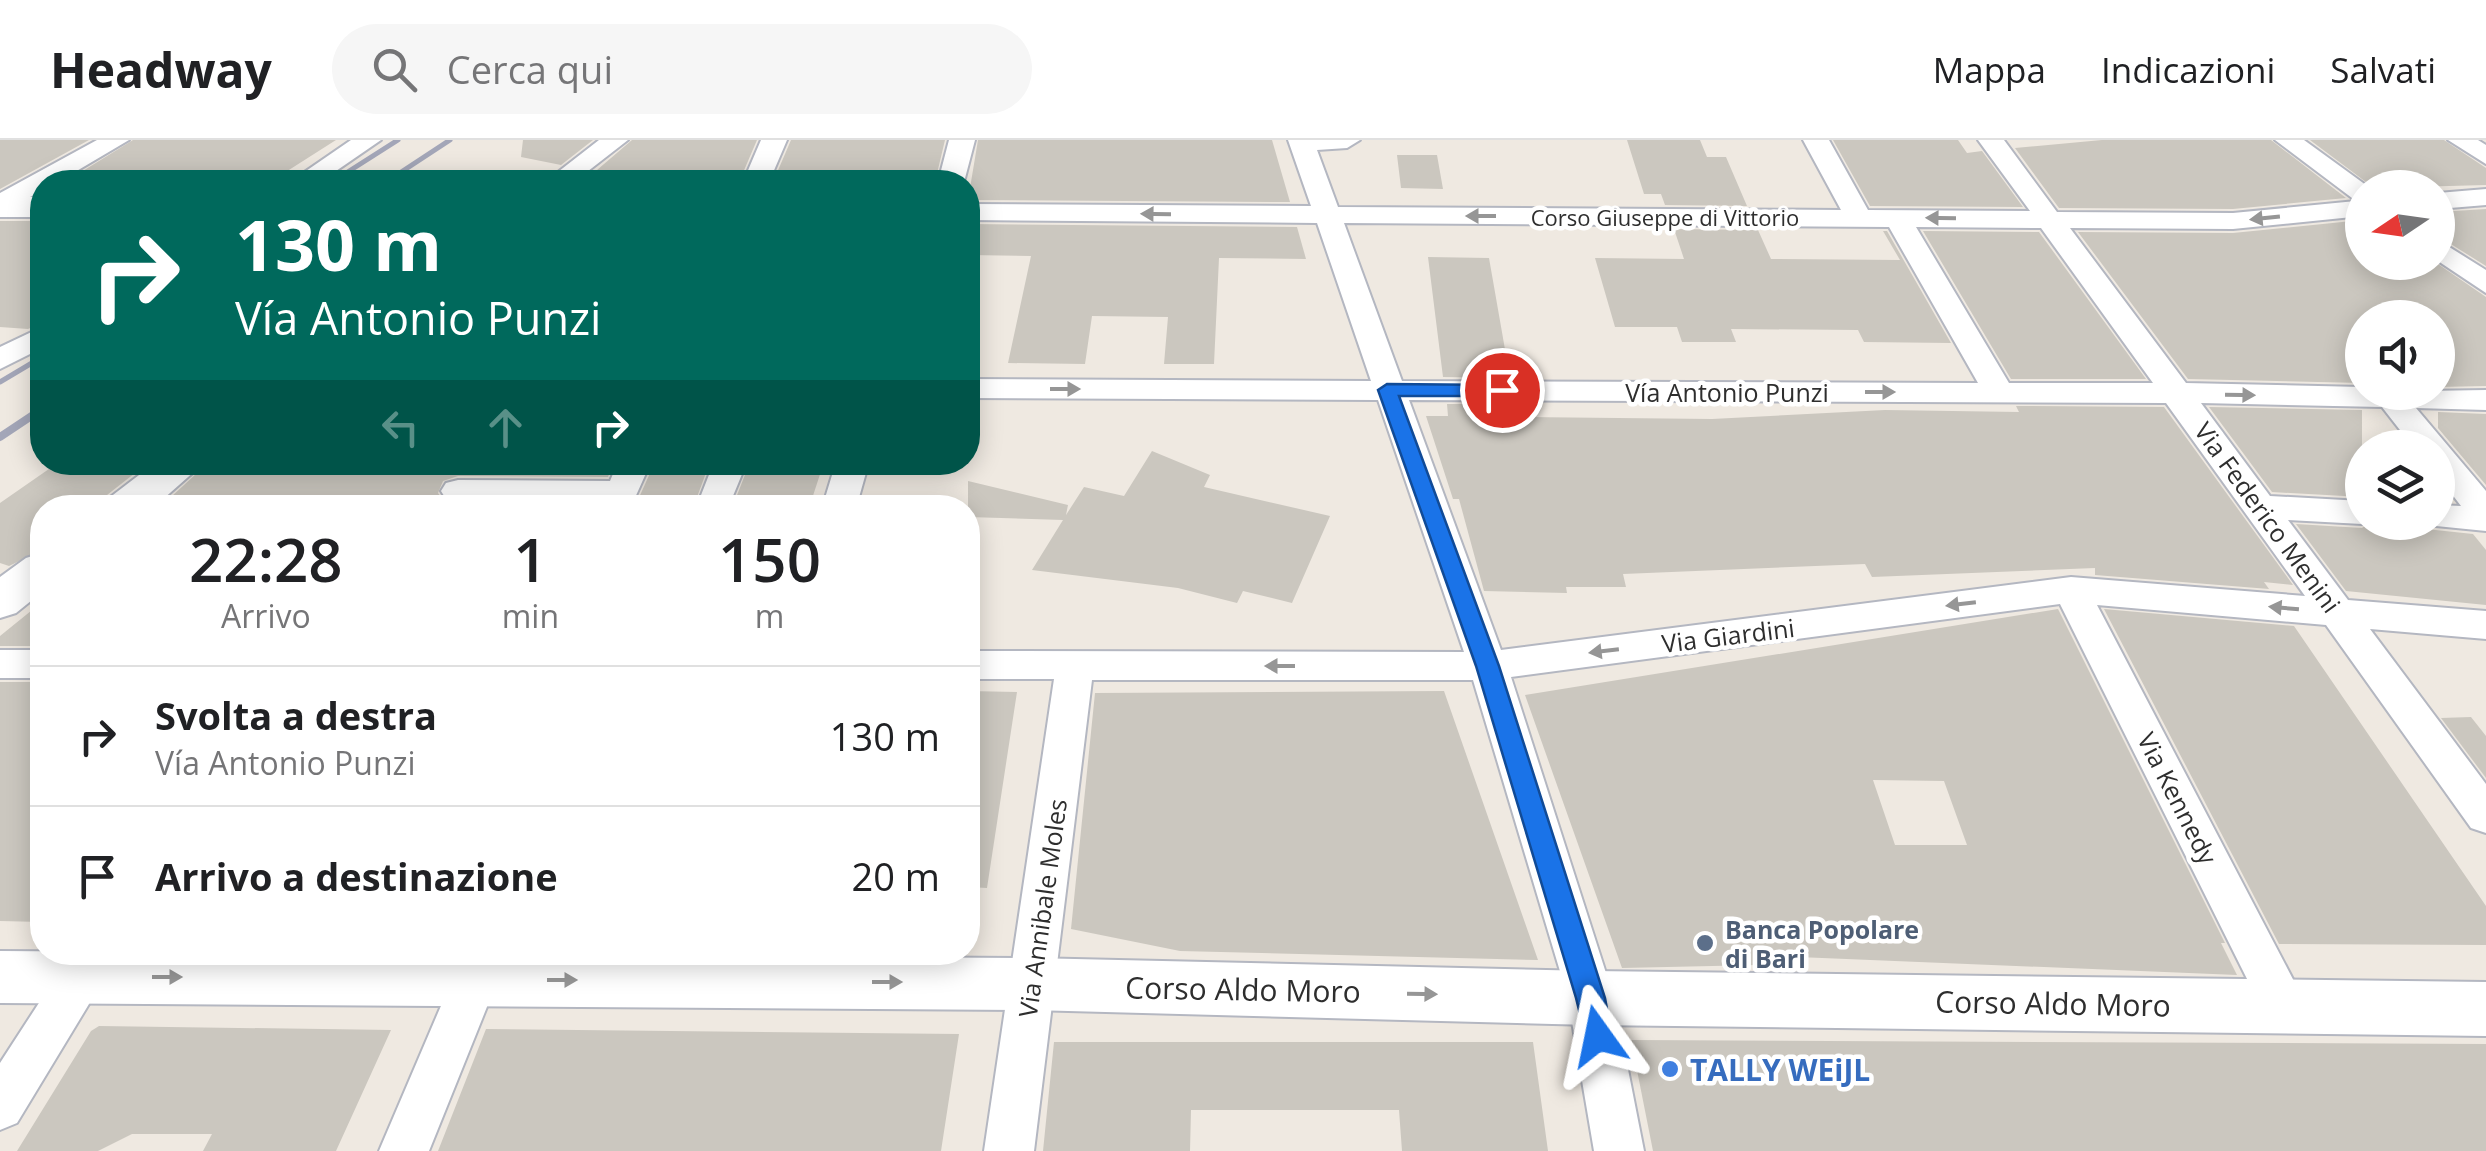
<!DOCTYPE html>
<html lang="it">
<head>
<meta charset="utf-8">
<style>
	:root { --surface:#fff; --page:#f6f6f6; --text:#202124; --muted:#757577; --line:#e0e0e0 }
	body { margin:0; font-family:"Open Sans",sans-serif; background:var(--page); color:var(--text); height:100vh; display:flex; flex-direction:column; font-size:38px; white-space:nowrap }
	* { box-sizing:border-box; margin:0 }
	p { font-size:32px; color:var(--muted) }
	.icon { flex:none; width:55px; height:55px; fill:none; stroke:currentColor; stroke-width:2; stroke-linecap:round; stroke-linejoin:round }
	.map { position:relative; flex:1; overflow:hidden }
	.drawer { position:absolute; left:30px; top:355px; width:950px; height:470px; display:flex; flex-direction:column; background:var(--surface); border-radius:40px; box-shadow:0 5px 25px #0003 }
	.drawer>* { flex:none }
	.top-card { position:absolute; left:30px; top:30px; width:950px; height:305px; border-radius:40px; box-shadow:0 5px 25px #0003; background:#00695c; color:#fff; overflow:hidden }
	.needle { width:65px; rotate:257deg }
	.buttons { position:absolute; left:2345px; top:30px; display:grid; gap:20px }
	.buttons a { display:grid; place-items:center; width:110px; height:110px; border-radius:50%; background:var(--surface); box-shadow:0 5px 25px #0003; font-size:50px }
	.pin { position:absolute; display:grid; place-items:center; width:85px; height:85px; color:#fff; margin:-42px; border:5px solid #fff; border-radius:50%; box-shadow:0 2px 10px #0007 }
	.me { position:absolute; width:110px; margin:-55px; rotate:348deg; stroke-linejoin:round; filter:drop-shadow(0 0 8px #0008) }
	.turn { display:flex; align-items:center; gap:35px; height:210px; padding:0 40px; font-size:45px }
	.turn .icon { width:130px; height:130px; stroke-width:2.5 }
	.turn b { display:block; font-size:70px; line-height:85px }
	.lanes { display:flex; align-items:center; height:95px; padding:0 40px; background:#0003; justify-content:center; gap:50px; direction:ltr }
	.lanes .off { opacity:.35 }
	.eta { display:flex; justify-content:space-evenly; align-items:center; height:170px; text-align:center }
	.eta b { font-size:60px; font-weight:600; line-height:70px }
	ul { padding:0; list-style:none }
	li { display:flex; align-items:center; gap:30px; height:140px; padding:0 40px; border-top:2px solid var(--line) }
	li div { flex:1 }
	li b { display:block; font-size:38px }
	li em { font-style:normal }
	header { display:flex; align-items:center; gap:60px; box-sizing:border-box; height:140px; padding:0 50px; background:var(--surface); border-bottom:2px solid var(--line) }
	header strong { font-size:48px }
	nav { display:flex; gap:55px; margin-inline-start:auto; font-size:35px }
	.search { width:700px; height:90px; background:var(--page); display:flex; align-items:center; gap:25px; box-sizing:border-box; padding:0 35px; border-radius:55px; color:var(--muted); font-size:38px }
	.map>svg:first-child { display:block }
	.building { fill:#cbc7bf; fill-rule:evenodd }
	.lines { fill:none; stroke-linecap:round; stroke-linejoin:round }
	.minor-casing { stroke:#b4b7c1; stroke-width:4 }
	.tertiary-casing { stroke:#b4b7c1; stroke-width:4 }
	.minor { fill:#fff; fill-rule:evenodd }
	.tertiary { fill:#fff; fill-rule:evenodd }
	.rail-far1 { stroke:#a3a6b8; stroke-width:5 }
	.rail { stroke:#a3a6b8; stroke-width:8 }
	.oneway { fill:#969696 }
	.route { fill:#1a73e8; stroke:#114b97; stroke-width:2.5 }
	.service-dot { fill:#5c6f8a; stroke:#fff; stroke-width:4 }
	.shop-dot { fill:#3f7fe0; stroke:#fff; stroke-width:4 }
	.labels { text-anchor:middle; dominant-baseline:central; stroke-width:9; stroke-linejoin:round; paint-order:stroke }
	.far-street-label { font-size:22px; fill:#2e2e2e; stroke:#fff }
	.street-label { font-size:25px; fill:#2e2e2e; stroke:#fff }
	.service-label { font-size:25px; font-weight:bold; fill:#4e5e75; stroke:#fff; text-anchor:start }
	.near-street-label { font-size:30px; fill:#2e2e2e; stroke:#fff }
	.near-shop-label { font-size:30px; font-weight:bold; fill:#366cbe; stroke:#fff; text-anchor:start }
</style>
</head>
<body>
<header>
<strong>Headway</strong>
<div class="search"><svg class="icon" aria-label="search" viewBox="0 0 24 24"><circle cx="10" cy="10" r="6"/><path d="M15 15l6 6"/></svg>Cerca qui</div>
<nav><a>Mappa</a><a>Indicazioni</a><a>Salvati</a></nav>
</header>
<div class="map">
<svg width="2486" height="1011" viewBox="0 0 2486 1011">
	<rect width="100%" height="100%" fill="#efe9e1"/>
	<path class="building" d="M0,0H89L0,49Z
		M133,0H336L270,42H65Z
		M523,0H593L561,25L521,17Z
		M632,0H757L739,42H583Z
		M791,0H945L935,42H773Z
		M978,0H1272L1290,62L968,60Z
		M1627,0H1700L1707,17H1726L1747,66L1665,65L1661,54H1644Z
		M1833,0H1958L1967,13L1982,11L2023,67L1870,66Z
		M2102,0H2271L2346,58L2233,69L2059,68L2015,8Z
		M2310,0H2444L2486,28V45L2374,48Z
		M1397,15H1437L1443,49L1401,48Z
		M2486,69V126L2438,96V72Z
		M2362,80V122H2435L2486,157V246L2438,247V178H2362V243L2188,239L2078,92L2233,93Z
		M0,81H42V183L28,189L0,187Z
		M968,84L1297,87L1306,119L1219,118L1214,224H1164L1168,177L1092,176L1085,224L1008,223L1031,116L968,115Z
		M1674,89L1758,90L1771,119L1900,120L1883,91H1887L1951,203L1864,202L1858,190L1731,189L1736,202H1682L1677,187H1615L1595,118L1684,119Z
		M1923,91L2039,92L2146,239H2011Z
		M1428,117L1489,118L1510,238L1443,237Z
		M1447,264H1514L1516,277L1712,279L1885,270L2019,272L2016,266L2164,267L2293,445L2264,442L2269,449L2095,435V428L1872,437L1865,424L1623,434L1626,447H1566L1567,453L1484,451L1459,359H1453L1426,276H1448Z
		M2209,267L2362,270V357L2272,352Z
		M2438,272L2486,274V345L2438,288Z
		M1152,311L1210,335L1204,347L1330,376L1292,463L1243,451L1237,463L1178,448L1032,430L1063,380L968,377V341L1068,365L1066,375L1084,347L1124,356Z
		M59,322H149L107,355L100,368H42V410L9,426L0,423V363Z
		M209,322H614L608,337L458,336L443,341L438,353L445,363L458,366L622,367L637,362L655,322H710L693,368H159Z
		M750,322H824L809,368H732Z
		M2369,383L2473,394L2486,410V465L2346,451L2296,384L2362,388Z
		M42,462V506H0V496Z
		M2058,469L2225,803H2221L2237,835L1798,817L1800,824L1622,828L1525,555ZM1873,640L1944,641L1967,705H1895Z
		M2104,469L2294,486L2486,766V805L2279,804Z
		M0,542H42V782L0,781Z
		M968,551L1017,552L987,748L968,747Z
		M1444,551L1538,820L1180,811L1071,789L1095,553Z
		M2471,577L2486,596V638L2441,578Z
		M99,886L391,890L336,1011H203L212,994H132L98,1011H17L91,891Z
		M486,889L959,894L941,1011H438Z
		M1631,900L2486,904V1011H1653Z
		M1054,902H1533L1548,1011H1402L1399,970H1191L1190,1011H1043Z"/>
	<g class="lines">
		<g class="minor-casing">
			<path id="minor" d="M97,0H129L58,42H42V51L0,72V53Z
				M351,0H381L320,42H290Z
				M599,0H628L574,42H545Z
				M761,0H787L769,42H743Z
				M949,0H975L964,42H938Z
				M1288,0H1360L1347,8L1317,10L1338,67L1841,70L1803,0H1829L1868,70L2030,71L1978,0H2004L2057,72L2233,73L2356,61L2275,0H2304L2370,48H2362V76L2233,89L2070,88L2186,243L2362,247V252L2486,250V270L2416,268L2486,351V391L2426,385L2438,382V365L2461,366L2438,336V308H2414L2382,267L2201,263L2270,356L2362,361L2366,382L2362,384L2288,380L2348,460L2486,471V499L2370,489L2486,644V693L2471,688L2326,485L2097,465L2307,866L2300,881L2284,887L2268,881L2060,464L1511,537L1614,858L1644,1011H1594L1568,858L1473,540H1092L1034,1011H984L1054,539H968V511L1464,512L1378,260L968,258V239L1371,241L1317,83L968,80V64L1311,66ZM1344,83L1889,87L1978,243L1402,241ZM1916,87L2041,88L2153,243H2009ZM1409,260L2166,263L2305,456L2071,437L1501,510Z
				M2448,0H2478L2486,5V24Z
				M2486,49V65L2438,69V53Z
				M2438,100L2486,130V153L2438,121Z
				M42,187V208L0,229V207Z
				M618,322H651L634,360L622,363L458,362L446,359L441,351L446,343L458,340L610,341Z
				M714,322H747L728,368H696Z
				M836,322H869L856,368H822Z
				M0,510H42V538H0Z
				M72,812H111L115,821L17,983L0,990V923Z
				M464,812H509L429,1011H379Z"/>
		</g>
		<g class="tertiary-casing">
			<path id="tertiary" d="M0,57H42V77H0Z
				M156,322H205L153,368H103L109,358Z
				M42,413V452L16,473L0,478V437L26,418Z
				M0,811L1031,818L1591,831L2486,842V896L1591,885L1031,870L0,863Z"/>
		</g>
		<use href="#minor" class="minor"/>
		<use href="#tertiary" class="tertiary"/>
		<path class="rail-far1" d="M332,42L398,0
			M386,42L450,0
			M0,242L42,217"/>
		<path class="rail" d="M0,297L42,269"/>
	</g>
	<defs><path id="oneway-solid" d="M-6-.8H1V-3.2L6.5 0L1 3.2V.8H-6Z" transform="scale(2.5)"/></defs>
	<g class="oneway">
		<use href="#oneway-solid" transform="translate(1156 74) rotate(-179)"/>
		<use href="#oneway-solid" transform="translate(1481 76) rotate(-180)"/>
		<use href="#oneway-solid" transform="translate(1941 78) rotate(-179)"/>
		<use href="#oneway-solid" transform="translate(2265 78) rotate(174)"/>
		<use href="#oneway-solid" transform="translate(1065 249)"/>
		<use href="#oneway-solid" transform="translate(1880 252)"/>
		<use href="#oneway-solid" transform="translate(2240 255) rotate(1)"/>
		<use href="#oneway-solid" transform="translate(1961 464) rotate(173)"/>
		<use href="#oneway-solid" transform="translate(2284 468) rotate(-175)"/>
		<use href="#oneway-solid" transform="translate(1604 511) rotate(173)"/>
		<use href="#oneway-solid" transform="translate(1280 526) rotate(-180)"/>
		<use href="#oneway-solid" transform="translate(167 837)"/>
		<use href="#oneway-solid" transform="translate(562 840)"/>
		<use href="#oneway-solid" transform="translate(887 842)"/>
		<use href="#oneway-solid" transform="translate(1422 854) rotate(1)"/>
	</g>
	<path class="route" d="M1387,244L1502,245L1511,250L1502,256H1399L1499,526L1605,858L1612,896L1608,906L1598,910L1588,906L1576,858L1476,526L1378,250Z"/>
	<circle class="service-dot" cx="1705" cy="803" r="10"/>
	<circle class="shop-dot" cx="1670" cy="929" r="10"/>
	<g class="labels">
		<g class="far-street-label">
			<text x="1665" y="77">Corso Giuseppe di Vittorio</text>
		</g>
		<g class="street-label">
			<text x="1727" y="252">Vía Antonio Punzi</text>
			<text transform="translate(2268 377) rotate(54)">Via Federico Menini</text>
			<text transform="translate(1728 495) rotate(-7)">Via Giardini</text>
			<text transform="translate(2178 658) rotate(63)">Via Kennedy</text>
			<text transform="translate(1042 768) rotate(-82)">Via Annibale Moles</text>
		</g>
		<g class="service-label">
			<text x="1725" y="789">Banca Popolare<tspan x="1725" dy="29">di Bari</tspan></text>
		</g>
		<g class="near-street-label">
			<text transform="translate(1243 849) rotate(1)">Corso Aldo Moro</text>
			<text transform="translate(2053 863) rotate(1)">Corso Aldo Moro</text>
		</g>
		<g class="near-shop-label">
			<text x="1690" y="929">TALLY WEiJL</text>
		</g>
	</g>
</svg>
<div class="buttons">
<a><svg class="needle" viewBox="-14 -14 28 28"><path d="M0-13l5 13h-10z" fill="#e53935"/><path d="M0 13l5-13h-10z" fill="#757577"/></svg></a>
<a><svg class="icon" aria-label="sound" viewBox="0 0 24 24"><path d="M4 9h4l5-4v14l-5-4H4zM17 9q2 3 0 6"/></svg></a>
<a><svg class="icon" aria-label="layers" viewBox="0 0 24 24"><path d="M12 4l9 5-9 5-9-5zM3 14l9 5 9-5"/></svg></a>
</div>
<div class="pin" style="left:1502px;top:250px;background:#d93025"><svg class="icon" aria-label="arrive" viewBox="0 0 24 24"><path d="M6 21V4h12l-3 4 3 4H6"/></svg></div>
<svg class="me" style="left:1598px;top:896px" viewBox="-20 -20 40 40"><path d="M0-17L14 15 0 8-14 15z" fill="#1a73e8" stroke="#fff" stroke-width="4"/></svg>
<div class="top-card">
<div class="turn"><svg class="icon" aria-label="right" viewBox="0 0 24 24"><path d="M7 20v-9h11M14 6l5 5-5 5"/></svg><div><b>130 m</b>Vía Antonio Punzi</div></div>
<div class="lanes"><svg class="icon off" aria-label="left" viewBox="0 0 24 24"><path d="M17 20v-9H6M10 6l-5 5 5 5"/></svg><svg class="icon off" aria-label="ahead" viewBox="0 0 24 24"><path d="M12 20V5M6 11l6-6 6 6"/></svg><svg class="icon" aria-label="right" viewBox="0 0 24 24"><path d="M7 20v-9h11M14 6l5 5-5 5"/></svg></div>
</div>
<section class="drawer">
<div class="eta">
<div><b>22:28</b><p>Arrivo</p></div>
<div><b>1</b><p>min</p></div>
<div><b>150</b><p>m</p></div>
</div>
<ul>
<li><svg class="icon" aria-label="right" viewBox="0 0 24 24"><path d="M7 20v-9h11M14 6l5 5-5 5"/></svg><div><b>Svolta a destra</b><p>Vía Antonio Punzi</p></div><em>130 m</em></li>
<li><svg class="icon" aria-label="arrive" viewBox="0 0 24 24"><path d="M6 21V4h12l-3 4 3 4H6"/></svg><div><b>Arrivo a destinazione</b></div><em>20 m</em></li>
</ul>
</section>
</div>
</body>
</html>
